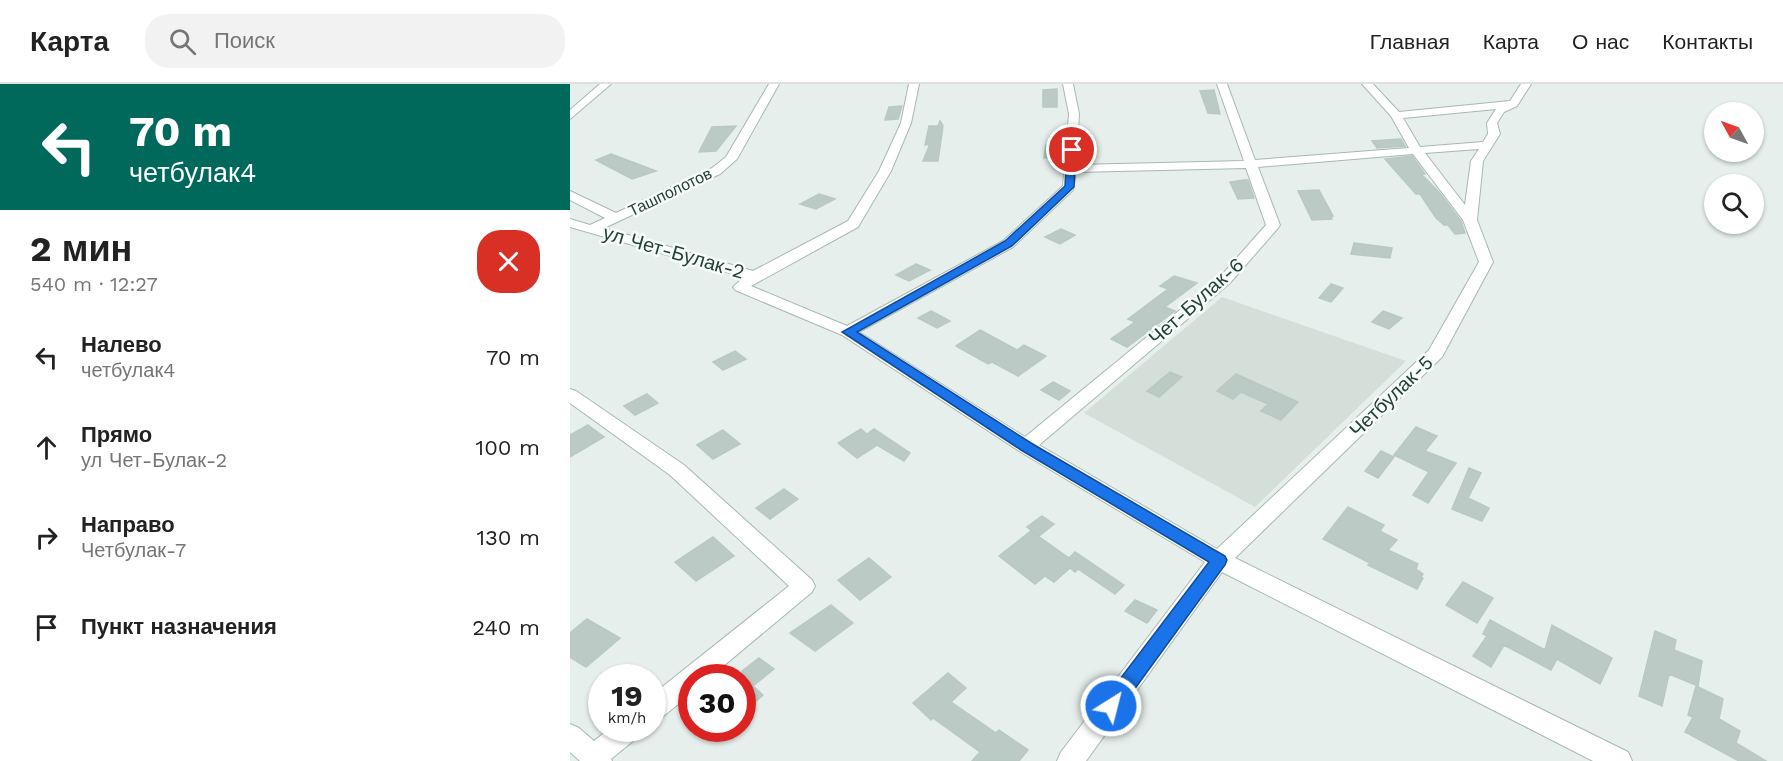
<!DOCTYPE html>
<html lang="ru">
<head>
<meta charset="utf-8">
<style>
	:root { --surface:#fff; --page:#f2f2f2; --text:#222; --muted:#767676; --line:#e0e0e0 }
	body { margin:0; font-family:"Work Sans",sans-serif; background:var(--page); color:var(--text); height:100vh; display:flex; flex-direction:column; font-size:22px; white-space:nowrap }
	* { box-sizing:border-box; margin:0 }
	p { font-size:20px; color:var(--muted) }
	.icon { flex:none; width:33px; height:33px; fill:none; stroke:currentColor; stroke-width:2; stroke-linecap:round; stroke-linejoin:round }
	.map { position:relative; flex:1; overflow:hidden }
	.sheet { display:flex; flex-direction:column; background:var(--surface); width:570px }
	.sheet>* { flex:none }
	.banner { background:#00695c; color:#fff; overflow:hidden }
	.needle { width:39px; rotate:310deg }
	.controls { position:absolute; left:1134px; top:18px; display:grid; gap:12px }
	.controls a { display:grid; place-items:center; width:60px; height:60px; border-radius:50%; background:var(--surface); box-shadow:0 2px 4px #0004; font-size:30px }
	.speed { position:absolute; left:18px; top:580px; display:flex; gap:12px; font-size:30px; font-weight:700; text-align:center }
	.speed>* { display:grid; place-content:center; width:78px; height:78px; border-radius:50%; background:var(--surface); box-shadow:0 2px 4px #0004; line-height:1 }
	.speed small { font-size:15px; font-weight:400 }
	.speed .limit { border:9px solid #d22; background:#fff; color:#111 }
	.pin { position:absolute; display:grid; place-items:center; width:51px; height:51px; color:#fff; margin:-26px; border:3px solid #fff; border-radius:50%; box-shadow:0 2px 6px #0007 }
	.me { position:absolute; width:66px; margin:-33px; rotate:36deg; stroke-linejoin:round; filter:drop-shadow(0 0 4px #0008) }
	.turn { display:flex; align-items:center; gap:21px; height:126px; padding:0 30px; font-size:27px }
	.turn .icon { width:78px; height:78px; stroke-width:2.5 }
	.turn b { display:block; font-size:42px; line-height:51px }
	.round { display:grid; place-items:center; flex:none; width:63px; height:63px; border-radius:24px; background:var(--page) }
	.summary { display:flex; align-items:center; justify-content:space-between; height:102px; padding:0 30px }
	h1 { font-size:36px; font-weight:700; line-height:45px }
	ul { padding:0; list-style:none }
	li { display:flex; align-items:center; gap:18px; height:90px; padding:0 30px }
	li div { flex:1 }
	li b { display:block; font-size:22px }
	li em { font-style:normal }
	header { display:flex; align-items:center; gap:36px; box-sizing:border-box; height:84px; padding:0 30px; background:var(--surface); border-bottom:2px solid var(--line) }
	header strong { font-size:28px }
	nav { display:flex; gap:33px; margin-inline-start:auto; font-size:21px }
	.search { width:420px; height:54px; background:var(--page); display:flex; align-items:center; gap:15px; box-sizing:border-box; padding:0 21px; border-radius:24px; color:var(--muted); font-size:22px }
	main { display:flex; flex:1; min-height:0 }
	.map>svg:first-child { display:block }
	.built { fill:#d4dfda }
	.building { fill:#bbcac4; stroke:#b8c9c2; stroke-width:1.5 }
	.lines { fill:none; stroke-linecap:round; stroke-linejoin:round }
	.minor-casing { stroke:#a8b8b2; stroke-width:2 }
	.minor { fill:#fff; fill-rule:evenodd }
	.route { fill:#1a73e8; stroke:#114b97; stroke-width:1.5 }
	.labels { text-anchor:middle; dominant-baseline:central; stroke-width:5; stroke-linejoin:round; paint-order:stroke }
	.far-street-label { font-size:16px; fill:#24423a; stroke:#f7fbf9 }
	.street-label { font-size:20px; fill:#24423a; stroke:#f7fbf9 }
</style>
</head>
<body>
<header>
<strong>Карта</strong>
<div class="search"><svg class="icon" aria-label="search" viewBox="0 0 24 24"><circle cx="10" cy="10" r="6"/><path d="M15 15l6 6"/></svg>Поиск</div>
<nav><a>Главная</a><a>Карта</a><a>О нас</a><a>Контакты</a></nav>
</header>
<main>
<section class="sheet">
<div class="banner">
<div class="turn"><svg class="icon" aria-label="left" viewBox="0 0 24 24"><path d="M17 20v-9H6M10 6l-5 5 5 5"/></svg><div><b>70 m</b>четбулак4</div></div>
</div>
<div class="summary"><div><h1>2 мин</h1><p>540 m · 12:27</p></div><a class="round" style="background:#d93025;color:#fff"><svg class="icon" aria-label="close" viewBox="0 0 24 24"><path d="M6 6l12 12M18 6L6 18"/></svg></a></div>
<ul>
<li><svg class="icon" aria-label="left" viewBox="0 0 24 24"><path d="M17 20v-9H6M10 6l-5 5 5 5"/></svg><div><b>Налево</b><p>четбулак4</p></div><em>70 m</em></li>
<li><svg class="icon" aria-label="ahead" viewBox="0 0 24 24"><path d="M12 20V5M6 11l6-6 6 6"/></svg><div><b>Прямо</b><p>ул Чет-Булак-2</p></div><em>100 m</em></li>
<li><svg class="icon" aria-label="right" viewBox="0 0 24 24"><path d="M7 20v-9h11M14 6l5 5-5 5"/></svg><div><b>Направо</b><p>Четбулак-7</p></div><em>130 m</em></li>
<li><svg class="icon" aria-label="arrive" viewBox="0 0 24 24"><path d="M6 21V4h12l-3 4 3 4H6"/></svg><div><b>Пункт назначения</b></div><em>240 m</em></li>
</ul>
</section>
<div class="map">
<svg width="1213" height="677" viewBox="0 0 1213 677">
	<rect width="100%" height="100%" fill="#e6efeb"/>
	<path class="built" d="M652,213L836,277L685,423L514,329Z"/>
	<path class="building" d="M487,5V23H473V6Z
		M644,6L650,30L638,29L630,7Z
		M332,22L328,35L315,36L319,23Z
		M370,37L373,42L368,77H353L360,60L355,61L359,42H368Z
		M166,42L146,67L129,68L142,43Z
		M831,55L835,62L807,64L802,57Z
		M489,60L488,73L474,74L476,61Z
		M41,70L86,87L62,95L26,76Z
		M842,72L855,90H851L869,108L891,137L895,149L885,150L878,141H874L866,134L850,110H846L815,75Z
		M674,96H678L684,114L668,115L660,98Z
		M749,106L763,132H761L762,135L742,136L728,107Z
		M249,110L265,115L246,125L230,120Z
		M491,145L505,151L490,160L475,153Z
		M784,159L822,164L820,174L781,170Z
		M346,180L360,186L339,197L326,191Z
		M604,192L627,199L595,223L605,227L557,263L541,255L565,238L558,235L598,205L590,202Z
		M761,200L773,204L761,218L749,214Z
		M361,227L380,237L367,244L348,234Z
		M813,227L832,234L819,245L802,238Z
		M410,246L447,266L454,261L476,272L448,292L422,278L418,280L386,262Z
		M165,267L176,275L153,286L143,278Z
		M600,288L612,293L589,313L577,307Z
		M666,290L728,318L711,336L691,327L698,320L671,308L663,315L647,307Z
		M483,298L500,307L489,316L471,306Z
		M77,310L88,319L65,331L54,322Z
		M18,341L34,353L0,373V351Z
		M846,343L867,352L855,367L886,379L858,419L843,411L859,388L824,371Z
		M291,345L297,350L304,345L340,369L334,377L307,361L287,374L268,359Z
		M153,346L170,360L143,375L127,361Z
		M811,367L824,373L808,394L795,387Z
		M899,384L911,389L898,414L919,424L912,437L882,425Z
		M214,405L228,415L200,435L186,424Z
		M778,423L814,441L810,447L827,456L818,466L848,480L846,485L853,490L851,493L853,494L847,505L798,481L800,479L753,455Z
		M472,432L484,440L469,452L457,443Z
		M461,447L499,474L505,468L554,501L545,510L508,485L505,488L500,484L484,498L475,492L465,500L429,472Z
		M143,453L164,472L126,497L105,478Z
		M299,474L321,493L290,516L268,496Z
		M893,498L923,514L907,539L876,521Z
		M565,516L587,526L577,539L555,527Z
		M261,521L283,539L245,567L220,549Z
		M17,535L50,554L16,583L0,573V549Z
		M920,536L975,566L982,541L1042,574L1030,600L987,575L981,586L934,561L921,583L903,572L917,552L913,550Z
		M1085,547L1106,556L1104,566L1132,577L1128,602L1099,590L1092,622L1069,612Z
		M189,574L204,585L183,602L193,611L172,629V587Z
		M378,589L396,604L381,618L426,649L429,646L458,666L449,677H402L410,668L363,634L361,636L343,619Z
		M1126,602L1153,615L1149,635L1170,647L1166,659L1196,677H1169L1115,648L1123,633L1118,631Z"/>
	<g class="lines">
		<g class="minor-casing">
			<path id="minor" d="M30,0H41L0,35V26Z
				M199,0H209L167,75L150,90L34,144L183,187L278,137L309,87L331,39L339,0H349L341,39L321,87L288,143L181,202L277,242L433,157L493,102L499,30L493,0H503L509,30L506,81L674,77L647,0H657L685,76L839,64L821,32L792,0H803L829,28L940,17L951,0H961L947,22L934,28L927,39L930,50L913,77L907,136L923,178L872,273L665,474L1058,668L1062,677H1023L652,488L516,677H487L491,668L635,478L449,367L272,251L165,206L163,203L174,193L0,143V135L20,141L35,134L0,116V107L46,129L142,84L156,73ZM926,25L917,39L918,50L913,58L850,63L833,34ZM909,65L901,77L895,121L855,69ZM843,70L893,136L909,178L859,266L647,465L469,361L660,199L708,144L710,141L688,83ZM676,84L696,141L650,193L455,353L289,248L443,163L503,106L506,88Z
				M0,305L6,307L114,381L242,496L245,502L242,508L139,594H122V609L91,634L82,637V611L219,502L100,391L0,319Z
				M0,640L9,644L24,657L39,645H72L68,653L41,675L42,677H10L0,668Z"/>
		</g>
		<use href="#minor" class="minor"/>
	</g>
	<path class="route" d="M502,64L506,66L504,103L442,162L287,248L461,359L655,472L657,476L655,481L548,628L541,631L534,628L532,622L534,616L639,478L451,366L272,248L435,157L495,102L497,66Z"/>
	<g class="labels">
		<g class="far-street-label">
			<text transform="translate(100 108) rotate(-26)">Ташполотов</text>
		</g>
		<g class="street-label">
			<text transform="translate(104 168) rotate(16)">ул Чет-Булак-2</text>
			<text transform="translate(626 217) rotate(-42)">Чет-Булак-6</text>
			<text transform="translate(821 312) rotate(-44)">Четбулак-5</text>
		</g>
	</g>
</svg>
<div class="controls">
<a><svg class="needle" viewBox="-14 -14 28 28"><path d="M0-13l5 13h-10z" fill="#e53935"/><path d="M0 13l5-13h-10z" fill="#767676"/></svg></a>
<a><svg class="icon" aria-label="search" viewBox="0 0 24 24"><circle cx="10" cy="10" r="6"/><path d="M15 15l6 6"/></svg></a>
</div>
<div class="speed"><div>19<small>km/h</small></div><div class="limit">30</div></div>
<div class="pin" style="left:502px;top:66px;background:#d93025"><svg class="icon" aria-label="arrive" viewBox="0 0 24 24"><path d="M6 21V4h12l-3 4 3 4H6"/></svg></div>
<svg class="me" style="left:541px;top:622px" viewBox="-20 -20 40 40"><circle r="17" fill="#1a73e8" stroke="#fff" stroke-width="3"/><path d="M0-11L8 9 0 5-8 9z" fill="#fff"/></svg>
</div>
</main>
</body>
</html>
